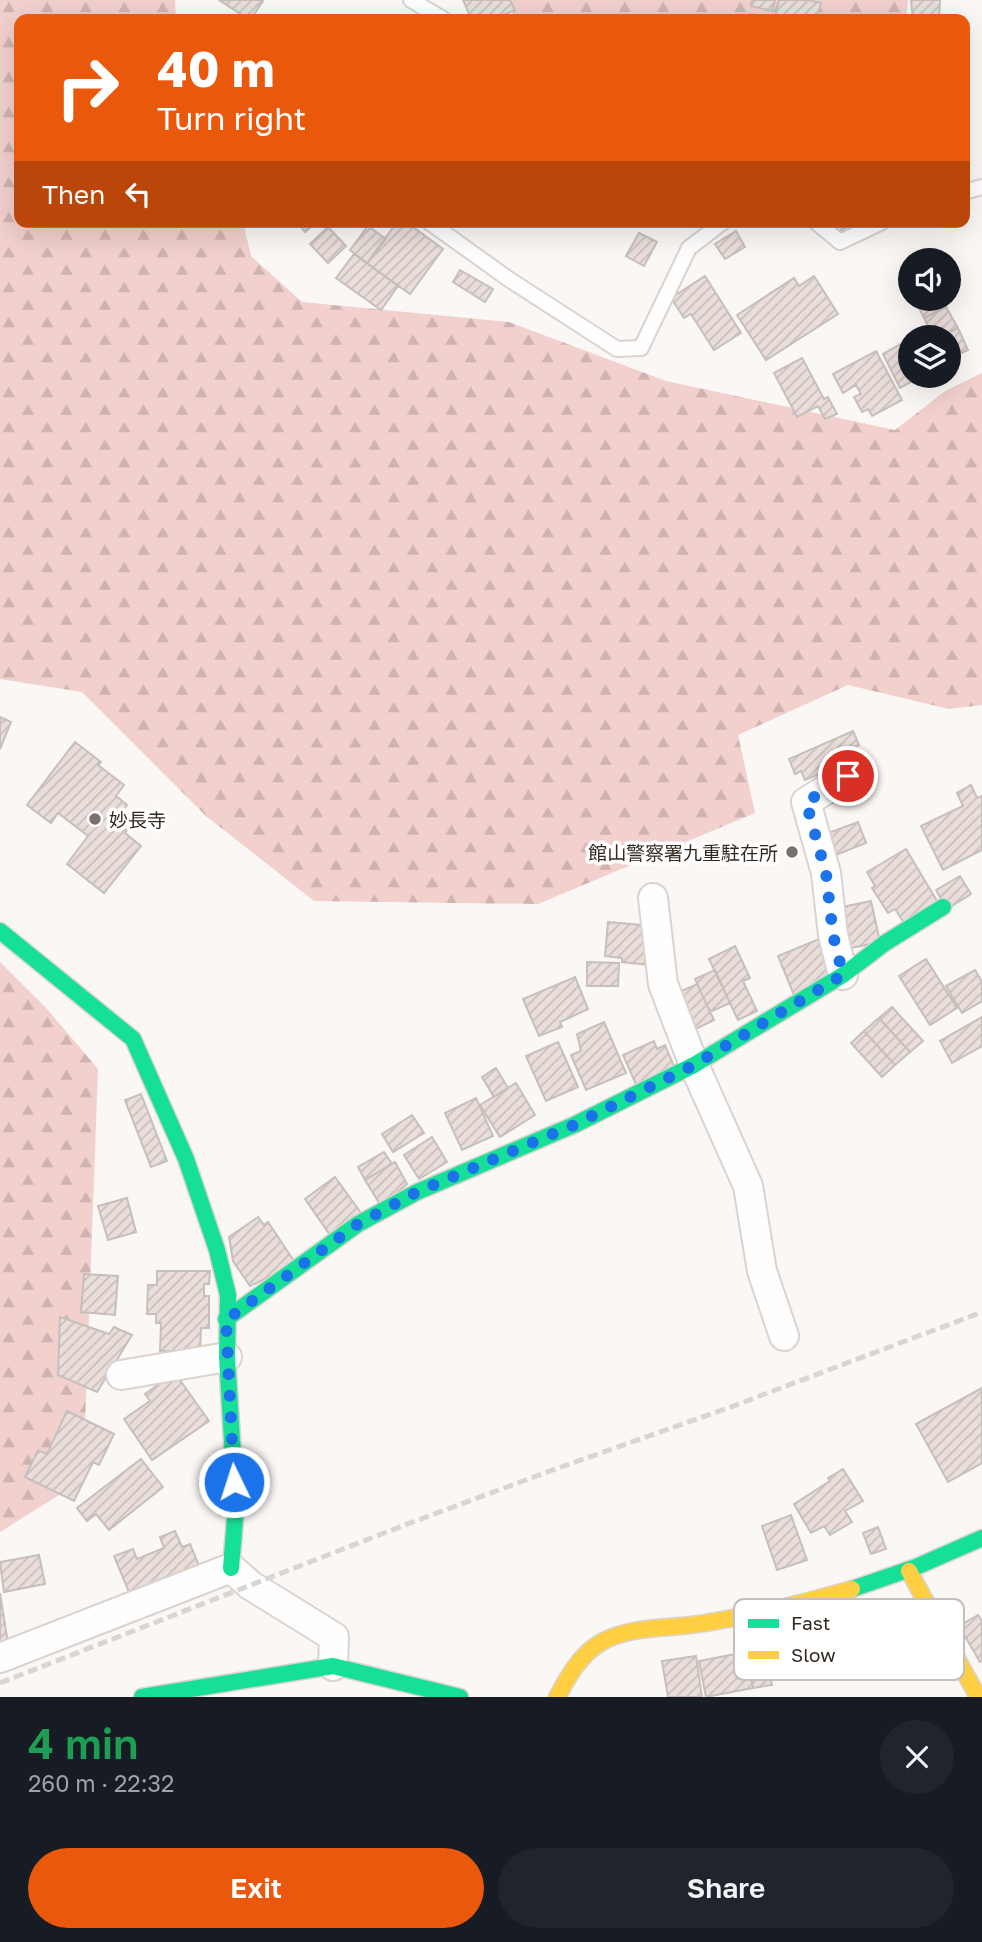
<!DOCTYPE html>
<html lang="en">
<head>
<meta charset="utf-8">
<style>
	:root { --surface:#171b24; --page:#20242c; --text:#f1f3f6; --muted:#9ea1a6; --accent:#ea580c }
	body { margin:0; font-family:"Golos Text","Noto Sans JP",sans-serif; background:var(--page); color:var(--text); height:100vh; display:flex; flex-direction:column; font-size:26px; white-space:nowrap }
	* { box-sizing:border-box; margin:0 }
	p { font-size:23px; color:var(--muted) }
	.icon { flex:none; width:38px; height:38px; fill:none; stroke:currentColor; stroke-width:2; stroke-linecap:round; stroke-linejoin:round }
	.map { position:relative; height:1697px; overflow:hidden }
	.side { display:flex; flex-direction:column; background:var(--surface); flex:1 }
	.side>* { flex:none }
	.hud { position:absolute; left:14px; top:14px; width:956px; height:214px; border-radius:14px; box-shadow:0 7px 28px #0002; background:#ea580c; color:#fff; overflow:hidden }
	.tools { position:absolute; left:898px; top:248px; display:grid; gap:14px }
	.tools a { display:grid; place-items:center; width:63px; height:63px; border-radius:50%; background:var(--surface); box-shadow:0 7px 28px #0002; font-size:35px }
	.pin { position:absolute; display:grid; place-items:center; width:60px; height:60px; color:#fff; margin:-30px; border:4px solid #fff; border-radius:50%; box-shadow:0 2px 7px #0007 }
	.me { position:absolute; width:77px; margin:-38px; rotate:356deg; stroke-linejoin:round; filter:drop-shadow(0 0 5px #0008) }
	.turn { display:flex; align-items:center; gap:24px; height:147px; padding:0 28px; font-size:32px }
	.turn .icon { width:91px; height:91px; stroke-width:2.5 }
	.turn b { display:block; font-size:49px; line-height:60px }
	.then { display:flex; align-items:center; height:66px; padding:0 28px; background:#0003; gap:14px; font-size:26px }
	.round { display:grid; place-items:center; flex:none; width:74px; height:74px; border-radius:37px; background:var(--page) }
	.overview { display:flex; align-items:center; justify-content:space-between; height:119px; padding:0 28px }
	h1 { font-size:42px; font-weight:600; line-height:52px; color:#1e9e55 }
	.cta { display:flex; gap:14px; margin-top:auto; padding:14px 28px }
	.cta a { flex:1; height:80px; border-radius:42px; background:var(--accent); color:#fff; font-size:28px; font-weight:600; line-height:80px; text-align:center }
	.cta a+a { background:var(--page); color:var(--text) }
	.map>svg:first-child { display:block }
	.forest { fill:url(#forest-firs) }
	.building { fill:url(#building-hatch); stroke:#c7bfbc; stroke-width:2 }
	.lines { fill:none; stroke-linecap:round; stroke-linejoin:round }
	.lane-casing { stroke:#dad3cf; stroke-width:18 }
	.street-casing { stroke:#dad3cf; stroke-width:32 }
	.fast-casing { stroke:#dad3cf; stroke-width:19 }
	.slow-casing { stroke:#dad3cf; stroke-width:19 }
	.lane { stroke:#fefefe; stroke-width:14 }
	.street { stroke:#fefefe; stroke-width:28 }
	.fast { stroke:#16e098; stroke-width:16 }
	.slow { stroke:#ffcf43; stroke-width:16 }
	.rail { stroke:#d7d6d5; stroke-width:5; stroke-dasharray:10 5; stroke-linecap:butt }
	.route { stroke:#1a73e8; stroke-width:12; stroke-dasharray:0 21.6 }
	.poi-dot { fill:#79716b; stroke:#fff; stroke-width:2.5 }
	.labels { text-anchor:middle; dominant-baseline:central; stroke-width:7; stroke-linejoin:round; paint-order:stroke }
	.poi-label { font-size:19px; fill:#332921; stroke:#fff; text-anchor:start }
	.key { fill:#fff; stroke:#c2bfbc; stroke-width:2 }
	.key-label { font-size:19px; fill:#332921 }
</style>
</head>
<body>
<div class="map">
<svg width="982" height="1697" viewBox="0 0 982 1697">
	<defs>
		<pattern id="forest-firs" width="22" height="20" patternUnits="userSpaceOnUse" patternTransform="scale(1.75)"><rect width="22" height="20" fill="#f1d0ce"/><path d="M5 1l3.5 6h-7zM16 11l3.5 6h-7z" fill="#cfb3b1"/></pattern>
		<pattern id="building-hatch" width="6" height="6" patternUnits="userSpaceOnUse" patternTransform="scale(1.75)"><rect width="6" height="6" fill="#eadeda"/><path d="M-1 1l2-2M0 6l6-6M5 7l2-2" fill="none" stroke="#c9bebb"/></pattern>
	</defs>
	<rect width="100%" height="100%" fill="#faf7f5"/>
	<path class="forest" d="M0,0H175L176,19H19V222H243L251,256L302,302L509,322L666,381L895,430L945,391L982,373V705L949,709L848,685L738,735L755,813L538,904L314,901L206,816L82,692L0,679Z
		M511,0H908L906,19H513Z
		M0,962L47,1009L98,1069L83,1480L0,1532Z"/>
	<path class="building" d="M219,0H262L263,1L251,19H248Z
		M463,0H510L515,10L494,19H482L479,14L471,18Z
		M752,0H775L772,11L751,6Z
		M779,0H808L821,3L817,19H775Z
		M911,0H940L939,19H913Z
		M749,14L772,17L771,19H748Z
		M297,222H317L305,232Z
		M397,222H406L443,249L410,294L367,263Z
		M827,222H855L834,235Z
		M368,226L386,239L367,263L350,250Z
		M328,227L346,246L328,263L310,244Z
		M736,231L745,247L725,259L715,244Z
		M639,233L657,242L644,266L626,256Z
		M354,254L398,286L381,310L336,278Z
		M460,270L493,289L485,302L453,282Z
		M705,276L741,333L714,350L691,314L684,318L671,298Z
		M814,276L838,314L766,360L737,315L794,278L799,286Z
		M932,299H943L946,307L924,318L918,306Z
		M946,307L958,328L934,338L924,318Z
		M958,328L968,350L949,359L948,338H938Z
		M910,339V376H922L900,388L883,354Z
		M876,351L902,400L872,416L868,409L862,412L854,397L861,394L856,385L843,393L833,374Z
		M802,358L824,399L828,397L837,414L825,419L818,406L797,417L774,373Z
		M0,717L11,722L0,749Z
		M853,731L859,745L850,749L854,759L805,780L801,771L795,774L789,759Z
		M75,742L101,762L98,765L124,785L116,796L127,805L119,816L131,825L125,833L141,846L104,893L67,864L88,836L58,813L51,823L27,805Z
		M971,785L977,798L982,796V850L943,870L921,826L963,806L957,793Z
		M858,822L866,843L836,855L828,833Z
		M906,849L940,906L906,926L895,909L888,913L872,888L875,886L867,872Z
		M960,876L971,894L947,909L936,890Z
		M871,901L880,942L851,948L842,907Z
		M608,922L653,926L649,965L622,962V958L605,956Z
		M819,939L835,979L794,995L778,956Z
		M735,946L750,978L743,981L757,1011L738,1020L709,959Z
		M926,959L957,1008L930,1025L899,976Z
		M587,962L619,963L618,986H587Z
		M715,970L730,1003L710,1012L695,979Z
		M975,970L982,982V1001L962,1013L946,986Z
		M575,977L588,1009L560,1022L562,1027L539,1036L523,999Z
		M697,984L714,1020L694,1030L677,993Z
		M892,1007L923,1041L910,1052L879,1018Z
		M982,1017V1046L952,1063L940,1041Z
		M879,1018L910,1052L895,1065L864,1031Z
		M604,1022L626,1073L586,1090L571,1055L581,1051L577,1034Z
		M864,1031L895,1065L882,1077L851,1043Z
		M654,1041L657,1049L665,1045L676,1071L638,1089L623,1055Z
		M558,1042L578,1087L546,1101L526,1056Z
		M496,1068L508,1088L494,1097L482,1077Z
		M516,1083L535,1115L500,1137L480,1105Z
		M141,1094L167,1161L151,1167L125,1100Z
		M476,1098L493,1136L462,1150L445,1113Z
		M412,1115L424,1133L393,1152L382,1134Z
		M432,1137L447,1162L419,1179L404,1155Z
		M384,1152L392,1164L365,1180L358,1167Z
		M395,1162L407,1184L381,1206L365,1180Z
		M335,1177L361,1213L330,1235L305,1199Z
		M127,1198L136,1232L108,1240L98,1206Z
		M258,1217L264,1225L268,1222L296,1264L250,1286L233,1261L229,1237Z
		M157,1271H210L209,1284H204V1296H209V1328H201L200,1351H160L161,1323H156V1314H147L148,1285H157Z
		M84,1274L118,1276L115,1315L81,1312Z
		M60,1317L109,1334L114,1327L132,1335L97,1392L58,1375Z
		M175,1373L209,1421L152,1460L124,1419L150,1401L145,1394Z
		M982,1388V1463L948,1482L916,1424Z
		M67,1411L114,1434L99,1465L93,1462L74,1501L25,1477L38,1450L47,1454Z
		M141,1459L163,1487L109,1530L96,1514L87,1521L77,1508Z
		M843,1469L863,1501L845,1511L852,1522L830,1535L824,1526L811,1533L794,1504L830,1481L828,1478Z
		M791,1515L807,1560L777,1570L762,1526Z
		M878,1527L886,1549L871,1554L863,1533Z
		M175,1531L182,1547L190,1544L200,1568L131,1597L114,1556L133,1549L137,1559L164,1548L160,1537Z
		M39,1555L45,1584L4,1592L0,1562Z
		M0,1593L9,1650L0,1651Z
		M978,1615L982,1621V1661L980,1662L959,1626Z
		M741,1653L745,1675H751L753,1688L706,1697L699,1661Z
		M696,1656L702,1697H668L662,1661Z
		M768,1667L772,1685L753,1688L750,1671Z"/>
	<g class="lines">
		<g class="lane-casing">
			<path id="lane" d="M411,0L443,19
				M964,192L982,187
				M429,222L510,280L617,349L641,348L689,248L723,222
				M816,222L840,242L882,222"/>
		</g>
		<g class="street-casing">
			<path id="street" d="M653,898L663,984L694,1065L748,1186L762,1271L784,1336
				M843,975L833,935L826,873L806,802L848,776
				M121,1375L227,1357
				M0,1658L231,1568L250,1585L334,1637L333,1666"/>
		</g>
		<g class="fast-casing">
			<path id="fast" d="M0,931L133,1039L186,1159L217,1250L228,1295L227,1357L236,1507L231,1568
				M226,1319L358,1224L417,1192L574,1125L694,1065L843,975L885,943L943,907
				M852,1589L916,1567L982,1538
				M142,1697L333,1666L460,1697"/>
		</g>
		<g class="slow-casing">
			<path id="slow" d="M909,1571L978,1697
				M557,1697C568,1677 580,1655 600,1643C630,1625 672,1629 705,1623C755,1615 804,1603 852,1589"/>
		</g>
		<use href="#lane" class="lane"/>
		<use href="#street" class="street"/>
		<use href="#fast" class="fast"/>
		<use href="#slow" class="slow"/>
		<path class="rail" d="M0,1683L402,1526L550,1471L728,1408L982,1312"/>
	</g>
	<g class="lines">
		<path class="route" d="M234,1482L226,1320L358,1224L417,1192L574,1125L694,1065L843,975L833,935L826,873L806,802L848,776"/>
	</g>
	<g class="poi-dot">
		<circle cx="95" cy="819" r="7"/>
		<circle cx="792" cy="852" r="7"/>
	</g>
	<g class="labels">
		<g class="poi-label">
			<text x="109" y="819">妙長寺</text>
			<text x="778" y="852" text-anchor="end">館山警察署九重駐在所</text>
		</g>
	</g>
	<rect x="734" y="1599" width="230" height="81" rx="10" class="key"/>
	<rect x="748" y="1619" width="31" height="9" fill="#16e098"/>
	<rect x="748" y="1651" width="31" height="8" fill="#ffcf43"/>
	<g class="key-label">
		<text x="791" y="1630">Fast</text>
		<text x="791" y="1662">Slow</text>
	</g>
</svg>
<div class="tools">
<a><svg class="icon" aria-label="sound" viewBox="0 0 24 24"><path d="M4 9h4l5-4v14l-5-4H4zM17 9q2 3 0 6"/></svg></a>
<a><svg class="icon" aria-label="layers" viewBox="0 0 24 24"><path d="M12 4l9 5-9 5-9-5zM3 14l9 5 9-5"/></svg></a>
</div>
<div class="pin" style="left:848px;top:776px;background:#d93025"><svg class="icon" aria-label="arrive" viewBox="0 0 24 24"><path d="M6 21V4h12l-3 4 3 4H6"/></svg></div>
<svg class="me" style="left:234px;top:1482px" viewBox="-20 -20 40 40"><circle r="17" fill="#1a73e8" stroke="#fff" stroke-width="3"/><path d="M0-11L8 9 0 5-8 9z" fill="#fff"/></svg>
<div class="hud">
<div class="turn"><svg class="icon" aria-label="right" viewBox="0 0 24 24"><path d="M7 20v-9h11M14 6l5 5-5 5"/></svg><div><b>40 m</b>Turn right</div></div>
<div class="then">Then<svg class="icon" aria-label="left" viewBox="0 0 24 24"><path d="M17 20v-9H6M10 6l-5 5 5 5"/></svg></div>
</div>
</div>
<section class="side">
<div class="overview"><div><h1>4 min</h1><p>260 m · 22:32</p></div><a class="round"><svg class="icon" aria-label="close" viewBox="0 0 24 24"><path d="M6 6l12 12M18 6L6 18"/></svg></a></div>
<div class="cta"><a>Exit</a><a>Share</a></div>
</section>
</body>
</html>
